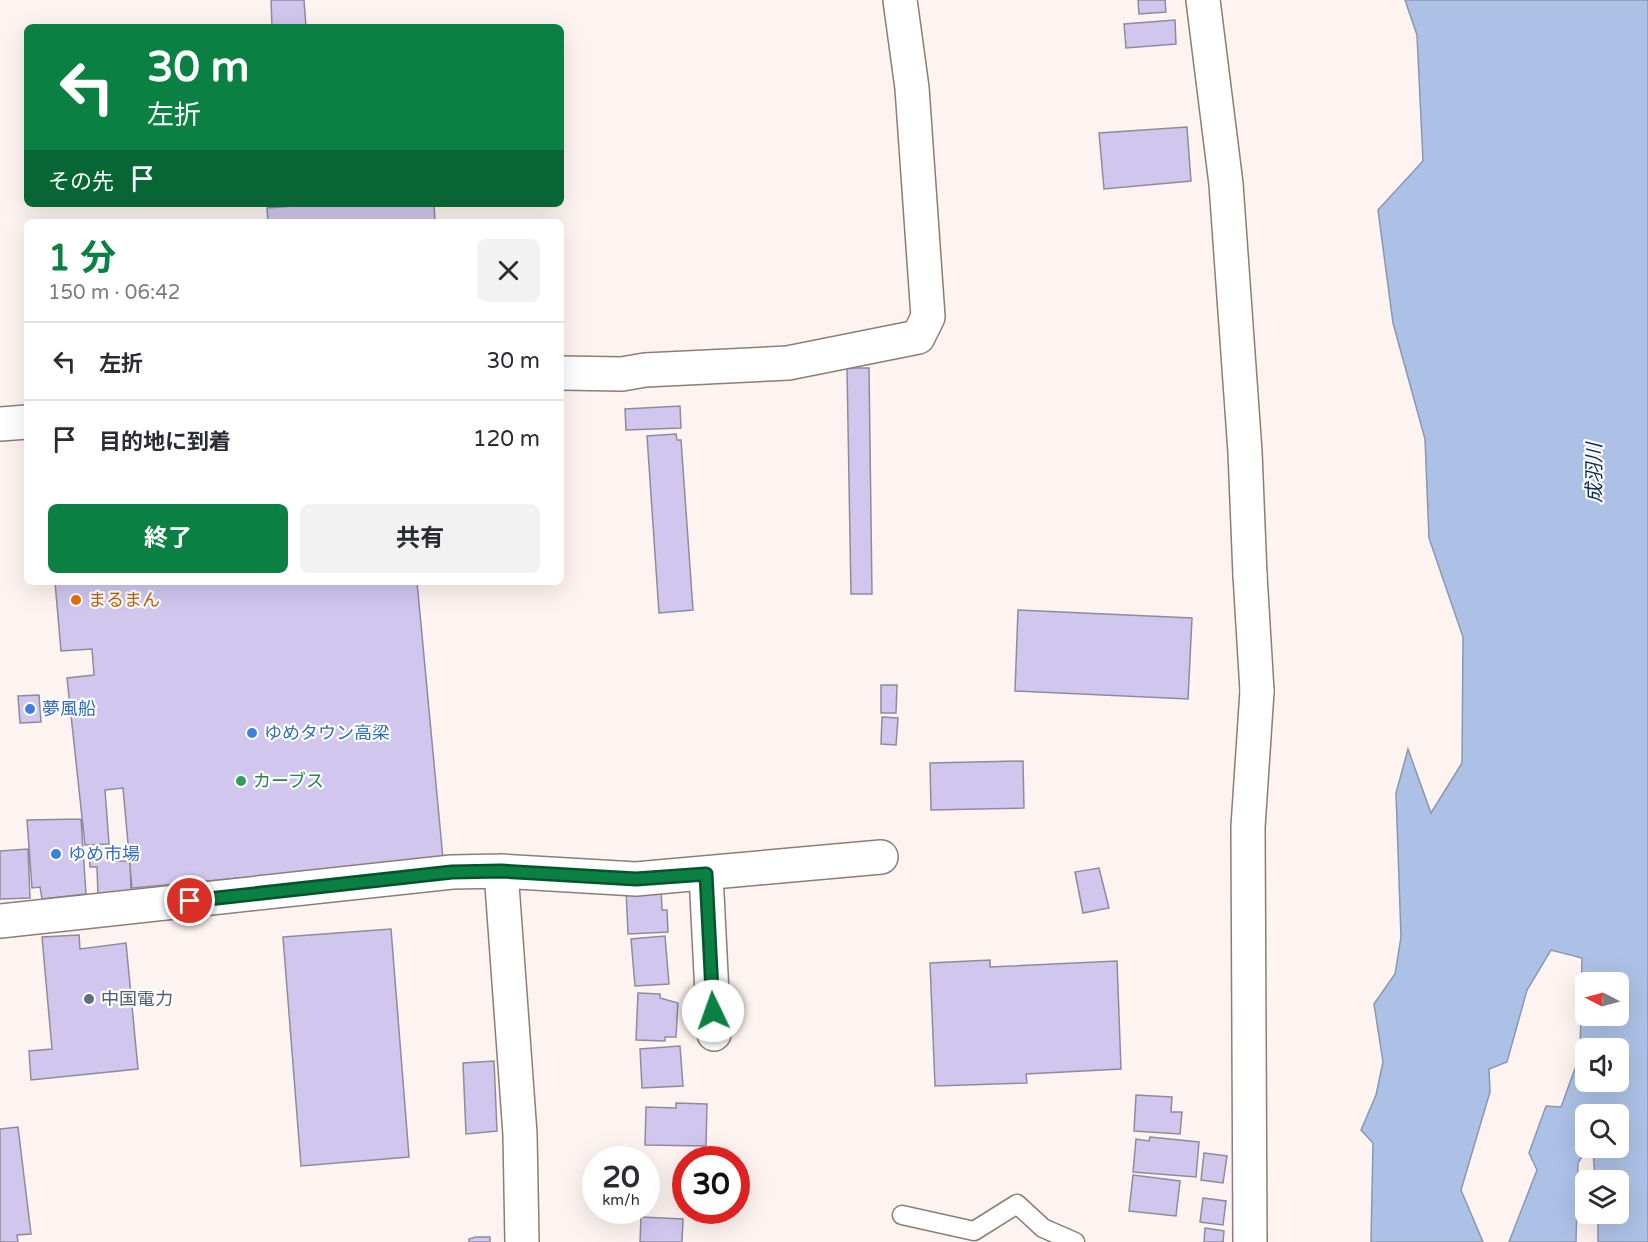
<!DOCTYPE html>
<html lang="ja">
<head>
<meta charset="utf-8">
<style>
	:root { --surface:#fff; --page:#f2f2f3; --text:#2b2b33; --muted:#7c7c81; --line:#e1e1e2; --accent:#0b8043 }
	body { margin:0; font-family:"Varela Round","Noto Sans JP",sans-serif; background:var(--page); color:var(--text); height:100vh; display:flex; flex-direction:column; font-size:22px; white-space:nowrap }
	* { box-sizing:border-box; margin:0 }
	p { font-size:20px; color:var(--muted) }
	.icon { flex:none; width:33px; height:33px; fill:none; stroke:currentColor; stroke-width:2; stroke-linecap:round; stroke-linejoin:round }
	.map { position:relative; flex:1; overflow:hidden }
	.sheet { position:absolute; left:24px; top:219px; width:540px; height:366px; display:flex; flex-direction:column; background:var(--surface); border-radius:9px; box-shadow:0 6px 24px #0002 }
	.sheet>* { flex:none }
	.hud { position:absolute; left:24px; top:24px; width:540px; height:183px; border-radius:9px; box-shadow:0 6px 24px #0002; background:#0b8043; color:#fff; overflow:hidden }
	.needle { width:39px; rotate:276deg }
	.fabs { position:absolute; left:1575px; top:972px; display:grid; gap:12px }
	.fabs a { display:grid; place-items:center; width:54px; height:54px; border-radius:9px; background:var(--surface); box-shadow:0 6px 24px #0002; font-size:30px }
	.speed { position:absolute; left:582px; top:1146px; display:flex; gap:12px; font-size:30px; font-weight:700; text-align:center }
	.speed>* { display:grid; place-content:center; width:78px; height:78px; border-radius:50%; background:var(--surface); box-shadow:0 6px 24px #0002; line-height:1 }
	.speed small { font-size:15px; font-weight:400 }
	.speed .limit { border:9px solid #d22; background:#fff; color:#111 }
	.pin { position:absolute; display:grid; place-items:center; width:51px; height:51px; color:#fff; margin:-26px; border:3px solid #fff; border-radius:50%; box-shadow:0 2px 6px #0007 }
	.me { position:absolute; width:66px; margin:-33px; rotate:357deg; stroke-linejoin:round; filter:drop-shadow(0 0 4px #0008) }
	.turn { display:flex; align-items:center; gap:21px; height:126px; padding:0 24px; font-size:27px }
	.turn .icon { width:78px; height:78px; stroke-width:2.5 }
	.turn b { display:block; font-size:42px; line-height:51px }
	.then { display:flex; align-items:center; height:57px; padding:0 24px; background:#0003; gap:12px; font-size:22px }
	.round { display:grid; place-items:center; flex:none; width:63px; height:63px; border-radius:9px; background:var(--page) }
	.head { display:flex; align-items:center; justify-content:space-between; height:102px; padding:0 24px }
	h1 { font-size:36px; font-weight:700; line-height:45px; color:var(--accent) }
	.primary-button { display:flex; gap:12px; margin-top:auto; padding:12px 24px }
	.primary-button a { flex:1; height:69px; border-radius:9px; background:var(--accent); color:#fff; font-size:24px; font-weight:700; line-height:69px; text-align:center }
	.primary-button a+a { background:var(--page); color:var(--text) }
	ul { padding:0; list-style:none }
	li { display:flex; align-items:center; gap:18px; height:78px; padding:0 24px; border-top:2px solid var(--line) }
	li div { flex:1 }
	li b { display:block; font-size:22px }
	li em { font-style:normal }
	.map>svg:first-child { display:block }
	.water { fill:#acc1e5; stroke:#8a97af; stroke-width:1.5; fill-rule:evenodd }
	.building { fill:#d0c6ee; stroke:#8f8b9b; stroke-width:1.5 }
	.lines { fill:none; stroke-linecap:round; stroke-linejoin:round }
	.service-casing { stroke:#8e7c75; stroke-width:21 }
	.minor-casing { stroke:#8e7c75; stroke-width:36 }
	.tertiary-casing { stroke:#8e7c75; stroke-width:36 }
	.service { stroke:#fff; stroke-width:18 }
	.minor { stroke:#fff; stroke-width:33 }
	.tertiary { stroke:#fff; stroke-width:33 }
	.route-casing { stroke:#07532c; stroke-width:15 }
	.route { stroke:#0b8043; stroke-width:10 }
	.food-dot { fill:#e8710a; stroke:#fff; stroke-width:2 }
	.shop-dot { fill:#3f7fe0; stroke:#fff; stroke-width:2 }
	.leisure-dot { fill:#2e9e5b; stroke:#fff; stroke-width:2 }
	.service-dot { fill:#5c6f8a; stroke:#fff; stroke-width:2 }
	.labels { text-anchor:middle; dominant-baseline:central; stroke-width:4.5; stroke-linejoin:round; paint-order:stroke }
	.food-label { font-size:18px; fill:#c56008; stroke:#fff; text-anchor:start }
	.shop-label { font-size:18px; fill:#366cbe; stroke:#fff; text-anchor:start }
	.leisure-label { font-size:18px; fill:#27864d; stroke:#fff; text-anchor:start }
	.service-label { font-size:18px; fill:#4e5e75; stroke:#fff; text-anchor:start }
	.water-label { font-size:20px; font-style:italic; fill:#112b57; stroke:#fff }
</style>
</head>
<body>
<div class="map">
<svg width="1648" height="1242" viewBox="0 0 1648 1242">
	<rect width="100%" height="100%" fill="#fdf4f1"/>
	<path class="water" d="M1405,0H1648V1242H1598V1214H1618V1180H1595L1593,1148H1618V1114H1586L1587,1148L1578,1163L1576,1242H1509L1537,1170L1529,1153L1546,1106L1561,1107L1580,1055L1582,958L1551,950L1527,990L1507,1062L1489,1069L1490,1092L1461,1190L1483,1242H1371L1373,1143L1361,1130L1376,1095L1383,1062L1374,1004L1395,974L1401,937L1396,793L1408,749L1431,813L1462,763L1463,637L1429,538L1425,439L1393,323L1378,210L1423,161L1417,35ZM1586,982H1618V1016H1586ZM1586,1048H1618V1082H1586Z"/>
	<path class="building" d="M271,0H304L306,27H272Z
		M1138,0H1165L1166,12L1139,14Z
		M1175,20L1176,44L1126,48L1124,24Z
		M1187,127L1191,181L1104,189L1099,133Z
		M293,204H434L435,222H268L267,208L293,206Z
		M847,368H869L872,594H851Z
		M680,406L681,428L626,430L625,409Z
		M676,434L677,440H681L693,610L659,613L647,436Z
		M55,582H417L443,859L132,888L123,788L105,790L109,844L85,845L67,678L94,675L92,649L61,651Z
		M1018,610L1192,618L1188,699L1015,691Z
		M881,685H897L896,713H881Z
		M39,695L41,722L20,723L18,696Z
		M882,717L898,718L896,745L881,744Z
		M1023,761L1024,808L931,810L930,763Z
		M81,819L86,894L42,899L40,887L32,888L27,820Z
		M114,848L115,861H130L131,894L98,896L97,867H90L89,849Z
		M28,849L30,898L0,899V851Z
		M1099,868L1109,908L1083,913L1075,872Z
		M661,887L662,910H667L668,932L628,934L626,889Z
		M391,929L409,1157L301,1166L283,937Z
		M79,935L80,949L126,943L138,1069L31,1080L29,1051L52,1049L42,937Z
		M665,936L669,984L635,986L631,939Z
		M990,960V967L1117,961L1121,1069L1026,1074L1027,1083L935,1086L930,963Z
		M638,993L660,994V998L678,1003L676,1037H665V1041L636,1040Z
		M680,1046L683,1086L642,1088L640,1049Z
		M494,1061L497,1131L466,1134L463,1063Z
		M1136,1095L1172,1097L1171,1112H1182L1180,1134L1134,1131Z
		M676,1103L707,1104L706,1146L645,1145L646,1107L676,1108Z
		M18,1127L31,1234L17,1235L18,1242H0V1129Z
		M1150,1137L1199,1142L1196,1177L1133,1172L1136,1139L1149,1141Z
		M1204,1153L1227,1156L1223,1183L1201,1180Z
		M1133,1175L1180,1181L1176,1216L1129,1211Z
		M1203,1198L1226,1201L1223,1225L1200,1222Z
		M641,1217L683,1219L682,1242H640Z
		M1205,1228L1224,1231L1223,1242H1204Z
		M476,1237H490V1242H469V1239Z"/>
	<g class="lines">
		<g class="service-casing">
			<path id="service" d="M902,1215L974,1231L1017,1204L1043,1228L1075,1242"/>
		</g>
		<g class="minor-casing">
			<path id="minor" d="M561,373L622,374L645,370L788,363L918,337L928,317L912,88L900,0
				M0,424L27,422
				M1250,575L1257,691
				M501,871L520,1134L522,1242
				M706,874L714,1034
				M0,921L452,872L501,871L636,879L881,857"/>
		</g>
		<g class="tertiary-casing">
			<path id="tertiary" d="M1203,0L1226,184L1245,452L1250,575
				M1250,1242L1248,827L1257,691"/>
		</g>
		<use href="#service" class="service"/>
		<use href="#minor" class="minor"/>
		<use href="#tertiary" class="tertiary"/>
	</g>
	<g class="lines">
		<g class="route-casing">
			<path id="route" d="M190,901L452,872L501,871L636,879L706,874L713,1011"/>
		</g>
		<use href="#route" class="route"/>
	</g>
	<circle class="food-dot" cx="76" cy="600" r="6"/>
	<g class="shop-dot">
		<circle cx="30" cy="709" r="6"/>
		<circle cx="252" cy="733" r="6"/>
		<circle cx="56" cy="854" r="6"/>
	</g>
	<circle class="leisure-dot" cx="241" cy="781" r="6"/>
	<circle class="service-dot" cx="89" cy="999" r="6"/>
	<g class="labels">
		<g class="food-label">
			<text x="88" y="600">まるまん</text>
		</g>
		<g class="shop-label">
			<text x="42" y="709">夢風船</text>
			<text x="264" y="733">ゆめタウン高梁</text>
			<text x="68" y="854">ゆめ市場</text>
		</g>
		<g class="leisure-label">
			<text x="253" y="781">カーブス</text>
		</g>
		<g class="service-label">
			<text x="101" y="999">中国電力</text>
		</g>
		<g class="water-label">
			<text transform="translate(1595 473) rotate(-90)">成羽川</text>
		</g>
	</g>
</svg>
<div class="fabs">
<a><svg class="needle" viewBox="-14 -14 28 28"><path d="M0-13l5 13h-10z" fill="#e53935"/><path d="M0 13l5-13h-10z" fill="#7c7c81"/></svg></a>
<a><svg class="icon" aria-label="sound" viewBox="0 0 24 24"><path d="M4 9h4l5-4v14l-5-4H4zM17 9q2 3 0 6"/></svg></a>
<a><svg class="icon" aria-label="search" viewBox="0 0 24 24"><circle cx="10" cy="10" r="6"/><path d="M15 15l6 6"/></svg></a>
<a><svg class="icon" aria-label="layers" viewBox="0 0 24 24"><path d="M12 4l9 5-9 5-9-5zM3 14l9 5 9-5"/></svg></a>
</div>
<div class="speed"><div>20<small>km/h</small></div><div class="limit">30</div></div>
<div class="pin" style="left:190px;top:901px;background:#d93025"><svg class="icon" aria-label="arrive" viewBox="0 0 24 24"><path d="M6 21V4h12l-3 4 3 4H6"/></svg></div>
<svg class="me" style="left:713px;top:1011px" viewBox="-20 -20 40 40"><circle r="19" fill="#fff"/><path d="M0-13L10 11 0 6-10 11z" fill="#0b8043"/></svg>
<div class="hud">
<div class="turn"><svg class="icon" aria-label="left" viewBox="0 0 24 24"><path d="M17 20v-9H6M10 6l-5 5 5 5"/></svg><div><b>30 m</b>左折</div></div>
<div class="then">その先<svg class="icon" aria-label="arrive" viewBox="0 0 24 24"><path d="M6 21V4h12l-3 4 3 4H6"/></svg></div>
</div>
<section class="sheet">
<div class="head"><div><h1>1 分</h1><p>150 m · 06:42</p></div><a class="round"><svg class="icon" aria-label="close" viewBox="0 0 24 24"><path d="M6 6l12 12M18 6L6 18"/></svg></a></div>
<ul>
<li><svg class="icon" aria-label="left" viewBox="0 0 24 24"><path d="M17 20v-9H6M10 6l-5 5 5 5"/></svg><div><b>左折</b></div><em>30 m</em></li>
<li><svg class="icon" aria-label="arrive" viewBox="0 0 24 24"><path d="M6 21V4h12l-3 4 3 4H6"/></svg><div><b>目的地に到着</b></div><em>120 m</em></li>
</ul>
<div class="primary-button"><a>終了</a><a>共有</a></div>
</section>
</div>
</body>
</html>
